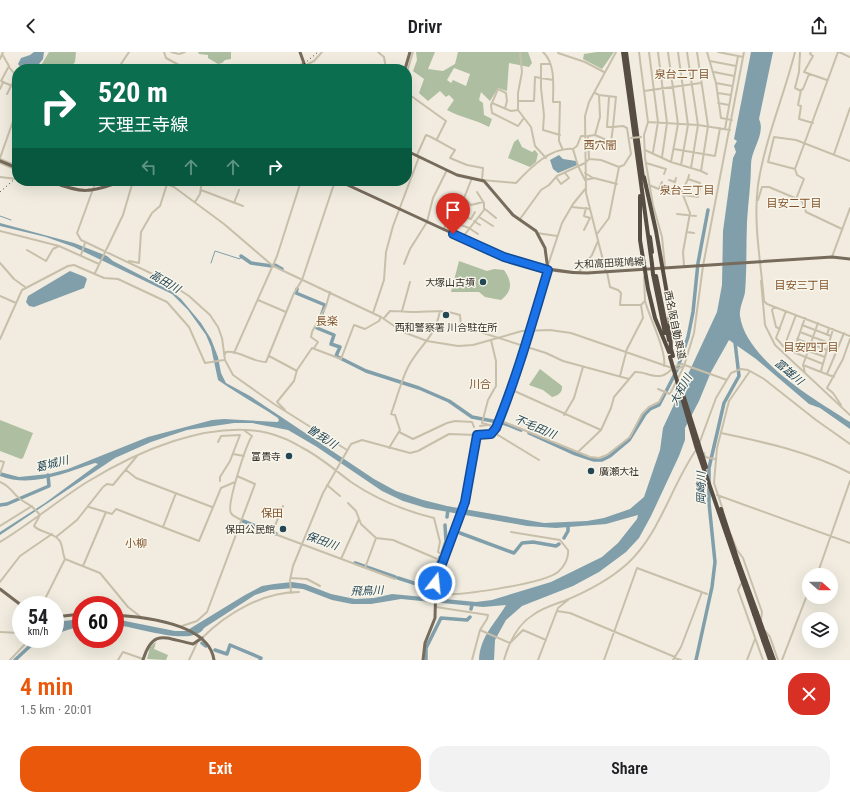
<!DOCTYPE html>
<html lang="en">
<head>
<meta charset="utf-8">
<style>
	:root { --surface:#fff; --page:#f2f2f2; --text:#202124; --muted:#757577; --accent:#ea580c }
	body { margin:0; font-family:"Roboto Condensed","Noto Sans JP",sans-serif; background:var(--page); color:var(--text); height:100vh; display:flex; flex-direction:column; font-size:15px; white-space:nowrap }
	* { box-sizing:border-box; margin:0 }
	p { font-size:13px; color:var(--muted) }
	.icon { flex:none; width:22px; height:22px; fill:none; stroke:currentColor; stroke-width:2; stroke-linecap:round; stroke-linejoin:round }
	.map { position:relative; height:608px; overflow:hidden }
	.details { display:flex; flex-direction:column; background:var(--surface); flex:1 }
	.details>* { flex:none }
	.guide { position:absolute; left:12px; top:12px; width:400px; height:122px; border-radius:16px; box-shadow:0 4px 16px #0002; background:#0b6e4f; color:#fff; overflow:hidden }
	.needle { width:26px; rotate:111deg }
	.controls { position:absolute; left:802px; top:516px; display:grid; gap:8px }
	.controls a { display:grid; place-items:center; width:36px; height:36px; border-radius:50%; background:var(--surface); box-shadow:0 4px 16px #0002; font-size:20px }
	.speed { position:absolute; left:12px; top:544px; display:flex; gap:8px; font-size:20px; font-weight:700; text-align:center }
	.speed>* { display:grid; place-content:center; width:52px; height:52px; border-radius:50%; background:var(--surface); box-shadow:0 4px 16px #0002; line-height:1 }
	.speed small { font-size:10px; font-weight:400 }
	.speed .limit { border:6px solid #d22; background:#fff; color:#111 }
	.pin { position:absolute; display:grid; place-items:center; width:34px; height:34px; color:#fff; margin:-41px -17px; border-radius:50% 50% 50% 0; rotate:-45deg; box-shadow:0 0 4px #0007 }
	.pin .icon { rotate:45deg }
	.me { position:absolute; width:44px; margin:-22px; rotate:16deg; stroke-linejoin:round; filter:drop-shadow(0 0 3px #0008) }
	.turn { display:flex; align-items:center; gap:14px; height:84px; padding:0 20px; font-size:18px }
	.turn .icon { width:52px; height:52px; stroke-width:2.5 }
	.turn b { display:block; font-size:28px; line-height:34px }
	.lanes { display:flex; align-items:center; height:38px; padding:0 20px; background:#0003; justify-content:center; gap:20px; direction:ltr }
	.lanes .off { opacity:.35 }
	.round { display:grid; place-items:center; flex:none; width:42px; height:42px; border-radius:16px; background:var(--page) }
	.overview { display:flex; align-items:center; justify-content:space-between; height:68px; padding:0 20px }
	h1 { font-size:24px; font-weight:600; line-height:30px; color:var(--accent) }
	.primary-button { display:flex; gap:8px; margin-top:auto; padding:8px 20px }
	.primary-button a { flex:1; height:46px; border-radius:16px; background:var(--accent); color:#fff; font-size:16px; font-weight:600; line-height:46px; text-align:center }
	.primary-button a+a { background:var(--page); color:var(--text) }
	header { display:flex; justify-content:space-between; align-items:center; height:52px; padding:0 20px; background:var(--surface); font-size:18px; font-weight:600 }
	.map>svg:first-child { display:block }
	.green { fill:#adbfa0; fill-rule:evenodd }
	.water { fill:#809fab }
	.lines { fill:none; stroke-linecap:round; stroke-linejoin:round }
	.stream { stroke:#809fab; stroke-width:1 }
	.river { stroke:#809fab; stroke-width:3.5 }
	.minor { stroke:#c8bfab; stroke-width:2 }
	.major { stroke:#776b5c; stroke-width:3 }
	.highway { stroke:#574d42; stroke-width:4 }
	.rail { stroke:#36312a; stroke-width:1; stroke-dasharray:1 3; stroke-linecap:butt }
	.minor-bridge { stroke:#c8bfab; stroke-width:2 }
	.highway-bridge { stroke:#574d42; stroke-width:4 }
	.route-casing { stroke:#114b97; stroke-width:10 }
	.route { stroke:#1a73e8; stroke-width:7 }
	.poi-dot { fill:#234655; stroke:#f8f5eb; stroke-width:1.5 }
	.labels { text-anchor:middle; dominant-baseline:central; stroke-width:3; stroke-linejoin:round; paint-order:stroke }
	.street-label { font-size:10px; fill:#36312a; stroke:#f8f5eb }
	.poi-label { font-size:10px; fill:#36312a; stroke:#f8f5eb; text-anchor:end }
	.neighbourhood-label { font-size:11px; fill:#7f522a; stroke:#f8f5eb }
	.water-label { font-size:11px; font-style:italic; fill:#234655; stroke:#f8f5eb }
</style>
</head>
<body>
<header><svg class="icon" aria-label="back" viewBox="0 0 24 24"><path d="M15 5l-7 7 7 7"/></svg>Drivr<svg class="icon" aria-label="share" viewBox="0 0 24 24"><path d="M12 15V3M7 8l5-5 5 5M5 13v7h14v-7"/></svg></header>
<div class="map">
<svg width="850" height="608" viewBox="0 0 850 608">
	<rect width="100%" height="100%" fill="#f1ecdf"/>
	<path class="green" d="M49,0H76L75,10L69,17H39Z
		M198,0H231V7L225,8L222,11L218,12L208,6V3L199,2Z
		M416,0H435L428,17L443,19L455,12L458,0H528L532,11L529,15L509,11L507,39L498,36L490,49L481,40L479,48L483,51L484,63L492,67L489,75C474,67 462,66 447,58L454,48L449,43L446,45L440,39L428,49L419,41L424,27L413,19L417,8ZM454,16L470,22L466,34L453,28L451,31L447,28Z
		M597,0H614L602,17L583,7L584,2Z
		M518,87L522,95L532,100L535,98L538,102L536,110L530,115L508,106L514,90Z
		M459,209L487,219L494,217L504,218C512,229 513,239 501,248L485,245L479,240H451Z
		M540,317L562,334C563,340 558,344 552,345L543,338L529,333Z
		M0,368L33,381L23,406L21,407L0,399Z
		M156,590L154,597L168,603L166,608L147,607L150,595Z"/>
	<path class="water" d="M34,0H44L43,7L35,17H22L18,12L21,6L30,3Z
		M751,0H773L759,67C766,82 751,97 751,113C751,132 748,151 747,170C746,193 747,217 745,240C744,247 739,256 740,264C746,308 816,348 850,370V377L820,356L809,352L756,307L729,288L711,320L699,349L685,376V388L679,404L651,464L639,486L626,500L599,520L573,534L522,554L506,568L495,588L494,608H479C480,584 495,572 506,553L483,555L401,547L371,552H352L332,548L303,537L293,536L270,538L255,543L204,576C193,596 135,574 115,573V567L175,579H186L245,543L262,534L274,532L292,530L305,532L331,542L355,547L374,546L392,542L476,550L492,548L551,530L602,505L618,491L637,467L638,463L606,472L556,476L527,474L426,456L403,449L382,439L317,395L288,378L252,371H234L187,378L151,390L115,406L0,483V480L45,451L98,412L95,411C65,421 31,436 0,424V420L19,425L49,422L68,417L148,385L212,368L224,367L277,370L279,369L278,366C258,353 238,342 218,328L211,295L206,283L188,258L172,242L74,195L46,185L0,174V171L74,191L107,204L113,209L171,239L181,247L201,271L211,287L218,305L221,321L226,331L250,344L374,427L396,439L423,448L447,454L544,471L587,469L604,466L630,457L644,445L660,398L663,376L717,260L722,233L723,179L733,106L736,100L734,94L737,89L734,87Z
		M559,103L563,107L576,109L577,113L558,121L553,117L550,108Z
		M70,219L85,225L87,227L84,236L34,255L29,254L26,250L28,244Z
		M81,567V574L64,579L63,575H55V570Z"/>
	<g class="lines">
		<path class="stream" d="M0,164L11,168
			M211,211L215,199L240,207L241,204"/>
		<path class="river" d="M241,204L251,211L272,214
			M275,213L282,217
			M297,237L296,241L325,253L317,276L334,283L331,292L340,295L336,304L366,319L419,336L449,349L472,365L503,371L521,378
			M529,381L573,401L594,408H602L610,404L629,388L645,362L650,357L659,353L677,318L688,285L693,260L698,211L708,158
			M0,453L7,452L49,434L48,423
			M447,465L448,457
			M243,469L276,482
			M460,481L514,501L522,491L533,490L556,494L559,492
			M564,486L568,479V473
			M442,501L446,489L445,473
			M355,511L395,525
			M398,526L426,535L429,534
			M430,532L440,505
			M471,557L472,553
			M55,582L66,576
			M202,591L206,594
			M215,598L227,602L230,593L261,606L260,608
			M15,608L30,594L43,587
			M426,608V596L441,566L467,568L470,565
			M696,608L712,535L715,510L709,451V416L724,351L739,324L735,290"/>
		<path class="minor" d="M129,0L121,12L128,15L129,17
			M164,0L166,6L179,13L204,14L206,17
			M171,0L179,2L185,0
			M378,0L384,5L386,17
			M520,0L522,20L518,41V58L531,75L535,94L546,106
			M543,0C556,12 553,34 553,50H560L559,89L562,96
			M639,0L648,70L644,83L645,106L653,153L662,185L665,215
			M649,0L658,70L653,100
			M658,0L667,71L662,105
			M668,0L678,72L671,110
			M678,0L688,73L681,113
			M687,0L698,73L691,116
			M707,0L716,31L721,66L732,68
			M718,0L743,5
			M795,0C784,44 765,87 758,133C753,171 761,211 764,249L767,252L850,284
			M800,0L799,20L795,36L801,39
			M811,0L810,2L813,4L804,20L827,28
			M839,0L850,5
			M558,1L585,10L604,20
			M0,7L3,0
			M710,9L736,14
			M550,12H541V36L544,63L543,78L560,83
			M306,13L314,9L322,0
			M294,17L303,11
			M714,20L734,24
			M809,22L803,37L801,38L798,53L801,54L799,67L813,71
			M1,29L9,14L2,2
			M1,29L12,34
			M716,31L732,34
			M0,37L3,30
			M644,39L701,31
			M407,41L446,69L437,87
			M595,41L599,43L616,45L613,75H607L609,45
			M718,41L731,43
			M7,42L16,24L9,15
			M409,42L407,20L413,0
			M518,49H534L535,25L553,28
			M492,51L511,59L518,58
			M718,51L729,53
			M505,56L507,49L506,41L498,37L491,53L492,61L518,74L524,66
			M648,70L698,73L730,78
			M725,77L738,4
			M595,83L611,90L613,75L623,74L627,76L631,102L624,113L619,115
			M573,97L578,114L585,128L594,126L617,132
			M573,97L577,94L581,84H586
			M674,97L715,104L720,76
			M645,98L671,110L701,119L708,74L697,0
			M834,102L850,56
			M417,103L426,83C437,87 444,93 455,98L450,106L467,113L483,116L482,128L516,131C531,115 551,95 573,97
			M0,106L17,58
			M0,107L17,114
			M589,107L601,108L619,115
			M0,111L17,118
			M646,111L666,117L664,122
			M795,117L768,110L774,85L796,88L850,109
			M701,119L707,122
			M585,121L593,126
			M0,125L17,127
			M556,125L561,132L569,126L565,121
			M472,126L464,146L471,153L483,150
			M688,127L689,123
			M669,128L675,130
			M96,129L77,181L81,188L161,226L189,244L210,263L218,275L222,286L225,308L233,323L274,352L347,398
			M113,129L117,131
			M160,129L174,135L224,172L273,214L381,265L403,280L427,289L458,294L473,293L522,279L550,278L571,281L672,316L677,317L684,314
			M202,129L210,132L211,129
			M649,133L666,140L675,139L683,143L698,145L700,136
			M659,137L662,130
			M201,138L243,154
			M673,139L676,126
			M681,142L688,127L700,131
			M683,143L690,161L683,200L684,214
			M796,147L804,127L797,123L795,117L838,0
			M758,148L762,135H769L802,149L806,160L842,177
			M195,150L200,142L202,129
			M234,151L239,138
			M572,155L590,157
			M485,157L496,166
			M447,159L471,167L475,160
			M677,162L696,164
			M479,165L493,174
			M445,167L469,176L478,182
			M520,167L541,138L549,133L557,124L585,111L589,107L588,84L595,83L600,65L599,43
			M474,169L480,173
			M444,178L449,155
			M584,178L590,166L584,164L586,156
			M0,179L59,194
			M687,180L694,181
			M537,181L557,184
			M597,182L609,166L619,115
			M462,186L484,158V151L477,140
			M27,198L46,209L53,197L59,194L99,212
			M81,203L85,191
			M832,205L850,156
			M129,209L139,211L141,180L152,161L160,154L168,129
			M0,211L14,227L25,235
			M404,212L410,197L427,170L433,146L447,118
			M548,213L562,171L573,152L586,136
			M579,220L592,203L598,189
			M606,220L586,141L585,64L589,50L616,0
			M607,220L610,235L618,238L621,241L620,253H641
			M95,221L123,163L133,129
			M761,229L765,273L775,293L850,363
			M0,244L16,251
			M258,248L286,260
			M645,249C649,264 667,300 664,314
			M641,253L645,249L644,225
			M774,255L772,258L776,275L780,277
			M402,259L410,230
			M786,259L776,286L784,295L796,263
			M373,261L384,228L386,200L393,174L419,105
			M384,266L390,259C399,259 407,260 416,260C432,260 443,257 460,263L461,274L546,301L563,309L629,327
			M805,266L793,300L823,312
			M802,273L831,284
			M800,280L829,291
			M827,283L829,276
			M0,287L22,238L68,214L74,213L104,226L118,227L167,250L189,275L205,311L224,308
			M797,287L827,298
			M491,288L496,309V334L488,348L482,371L496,375
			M795,294L825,305
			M314,296L318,290L311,285L312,280L326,254L330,240
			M234,301L277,204L301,129
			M225,302L226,300C239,298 252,310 266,310L294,241L302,228L335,129
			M269,304L297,319
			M803,313L834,325
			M821,319L833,277
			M805,321L803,313L818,271
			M827,322L844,281
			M620,324L627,297L643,266L641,253
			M510,337L601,378
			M658,337L670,342L684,314L694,281L703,214L744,0
			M841,353L833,341L827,336L843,307L850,287
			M285,358L277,350L294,329L297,318L312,296L341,307L354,273L365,277L379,269L381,265
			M564,363L574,346L583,315
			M499,368L590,405L599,406L607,403L630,385L642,362L649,355L659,350L665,339
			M480,374L487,373
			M399,380L413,387L447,371L455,369L472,370L474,375
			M493,380L539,408
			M721,381C764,390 810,400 850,421
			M218,390L221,384L240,383L230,409L220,425V429
			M699,392L716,346L731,321L741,317L748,318L764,327L816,368L850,392
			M389,396L400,378L395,363L391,362C397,346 401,329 408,315C420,292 434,288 440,259
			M578,400L601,378L611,356L614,345L635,320C643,319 651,325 660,324C670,323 672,313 682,312L727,328
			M704,401L705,405L715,407
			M233,402L244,404
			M0,409L4,410L0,422
			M126,418L136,426L212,455
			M0,430C12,435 13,443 23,449C32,455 33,454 40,463L34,474C40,481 53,480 59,488C63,492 62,501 65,507
			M327,433L340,444
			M717,443L850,491
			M348,451L356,459L361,472L376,486L393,488L442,509
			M283,454L272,481L395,527
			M89,455L112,462L116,457L199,489L221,436L235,430
			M723,458L714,431L717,396L729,349L750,319
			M241,468C239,466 233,465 231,461C226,454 246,393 252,384L245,379
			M0,474L32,454
			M163,475L176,441
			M731,483L737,498L743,506L762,560L761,568
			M56,485L77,468L103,435L107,432L113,433L137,404
			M0,490C30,472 57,449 87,430C136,400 209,367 268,381C280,384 291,389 301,395C319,404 335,418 351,430C376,447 405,459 434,466L440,490L438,500L444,504
			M341,507L359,467
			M83,514L106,460
			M365,516L376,486
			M817,523L850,429
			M291,526L307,527L320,534
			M0,530L20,504L52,482
			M741,532L738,538L763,608
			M291,541L290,528L293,514L323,441L351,392L362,388L410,401L418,399L449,382L477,383
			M435,542C455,545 543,532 558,520C564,515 569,506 568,498L560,488L511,480
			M42,553L65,507L100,521L128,555L141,565
			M436,555L488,563L487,567L480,578L472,608
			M557,559L570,561L675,605
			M179,575L197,569L207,560L255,432L237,424
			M480,578L510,591L523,578L546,588
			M765,579L770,585L778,608
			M0,580L21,581
			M202,586C227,561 263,540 299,540
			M674,606L681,608
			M10,608L30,587
			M118,608L123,600L143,607
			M189,608L197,591
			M504,608C509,590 517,573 533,563C542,556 553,553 564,549C586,540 608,529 627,512C660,482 671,434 696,398
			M538,608L558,556L568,548
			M604,608L637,516L707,542
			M673,608L681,595L702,540
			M747,608L755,587
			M782,608L809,538"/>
		<path class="major" d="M300,0L306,17
			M405,17L410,0
			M407,99L457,123L484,129L513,163L536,179L545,196L548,218L534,261L529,285L497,374L491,381L477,383L465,450L436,527L435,566L425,591L423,608
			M0,109L17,116
			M50,129C82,142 90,141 122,129
			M339,129C374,145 410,162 445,178C491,199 535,221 587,221L832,205L850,207
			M0,537L21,553
			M115,563C145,565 209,572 214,608
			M55,565L81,562
			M143,608C153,575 166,587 193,592L202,586"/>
		<path class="highway" d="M623,0L652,212
			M626,0L643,126
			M644,125L656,179L669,253L671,298
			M640,144V188L648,237L655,266L669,300
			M650,185L652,200
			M653,222L665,281
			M656,224L669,288
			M671,297L673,304
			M738,509L757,561
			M736,510L754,562
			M766,586L774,608
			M763,588L770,608"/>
		<path class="rail" d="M298,17L318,0
			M0,140L17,125"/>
		<path class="minor-bridge" d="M631,86L641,85"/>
		<path class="highway-bridge" d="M652,212L653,222
			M670,305L696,394L736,510
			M681,336L706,415
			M721,457L738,509
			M757,561L766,586
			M754,562L763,588"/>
	</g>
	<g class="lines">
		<g class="route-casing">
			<path id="route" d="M435,531L465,450L477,383L491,382L496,376C517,325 532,271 548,218L504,205L453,182"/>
		</g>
		<use href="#route" class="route"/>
	</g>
	<g class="poi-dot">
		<circle cx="483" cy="230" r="4"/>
		<circle cx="446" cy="263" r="4"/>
		<circle cx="289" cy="404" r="4"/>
		<circle cx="591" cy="419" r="4"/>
		<circle cx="283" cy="477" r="4"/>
	</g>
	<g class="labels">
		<g class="street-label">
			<text transform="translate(609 211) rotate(-3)">大和高田斑鳩線</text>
			<text transform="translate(675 273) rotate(78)">西名阪自動車道</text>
		</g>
		<g class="poi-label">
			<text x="475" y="230">大塚山古墳</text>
			<text x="446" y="275" text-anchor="middle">西和警察署 川合駐在所</text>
			<text x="281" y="404">富貴寺</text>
			<text x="599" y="419" text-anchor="start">廣瀬大社</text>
			<text x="275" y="477">保田公民館</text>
		</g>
		<g class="neighbourhood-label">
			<text x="682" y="22">泉台二丁目</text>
			<text x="600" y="93">西穴闇</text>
			<text x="687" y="138">泉台三丁目</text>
			<text x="794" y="151">目安二丁目</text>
			<text x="802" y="233">目安三丁目</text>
			<text x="327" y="269">長楽</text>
			<text x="811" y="295">目安四丁目</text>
			<text x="480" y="332">川合</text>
			<text x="272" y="461">保田</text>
			<text x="136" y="491">小柳</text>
		</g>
		<g class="water-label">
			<text transform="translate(165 230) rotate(30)">高田川</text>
			<text transform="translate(789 320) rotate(40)">富雄川</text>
			<text transform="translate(681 338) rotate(-62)">大和川</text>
			<text transform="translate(535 375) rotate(23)">不毛田川</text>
			<text transform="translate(322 385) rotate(33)">曽我川</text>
			<text transform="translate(52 412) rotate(-14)">葛城川</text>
			<text transform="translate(701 436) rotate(-90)">岡崎川</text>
			<text transform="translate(322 489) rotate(20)">保田川</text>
			<text transform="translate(367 539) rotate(-2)">飛鳥川</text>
		</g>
	</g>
</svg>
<div class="controls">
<a><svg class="needle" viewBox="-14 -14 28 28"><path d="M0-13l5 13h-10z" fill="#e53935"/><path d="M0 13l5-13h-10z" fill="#757577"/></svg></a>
<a><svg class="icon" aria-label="layers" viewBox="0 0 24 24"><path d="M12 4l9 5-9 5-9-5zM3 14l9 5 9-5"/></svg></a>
</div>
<div class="speed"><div>54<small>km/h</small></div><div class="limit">60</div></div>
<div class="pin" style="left:453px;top:182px;background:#d93025"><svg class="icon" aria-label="arrive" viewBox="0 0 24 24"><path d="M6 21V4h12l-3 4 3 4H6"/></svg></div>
<svg class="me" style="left:435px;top:531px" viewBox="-20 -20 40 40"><circle r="17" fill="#1a73e8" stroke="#fff" stroke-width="3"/><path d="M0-11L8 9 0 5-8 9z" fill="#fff"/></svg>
<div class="guide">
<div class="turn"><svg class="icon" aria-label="right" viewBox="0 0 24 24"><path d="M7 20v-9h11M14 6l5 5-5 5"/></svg><div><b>520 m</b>天理王寺線</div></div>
<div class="lanes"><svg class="icon off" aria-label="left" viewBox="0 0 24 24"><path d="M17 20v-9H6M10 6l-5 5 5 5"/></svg><svg class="icon off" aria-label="ahead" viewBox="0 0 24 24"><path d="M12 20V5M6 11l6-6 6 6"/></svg><svg class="icon off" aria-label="ahead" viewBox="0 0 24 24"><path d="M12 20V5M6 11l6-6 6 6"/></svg><svg class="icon" aria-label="right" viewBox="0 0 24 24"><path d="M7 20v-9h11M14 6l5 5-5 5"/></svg></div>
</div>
</div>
<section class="details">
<div class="overview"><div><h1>4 min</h1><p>1.5 km · 20:01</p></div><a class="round" style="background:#d93025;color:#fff"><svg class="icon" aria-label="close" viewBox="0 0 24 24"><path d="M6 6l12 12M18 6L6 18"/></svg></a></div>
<div class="primary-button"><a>Exit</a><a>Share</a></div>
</section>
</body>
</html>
